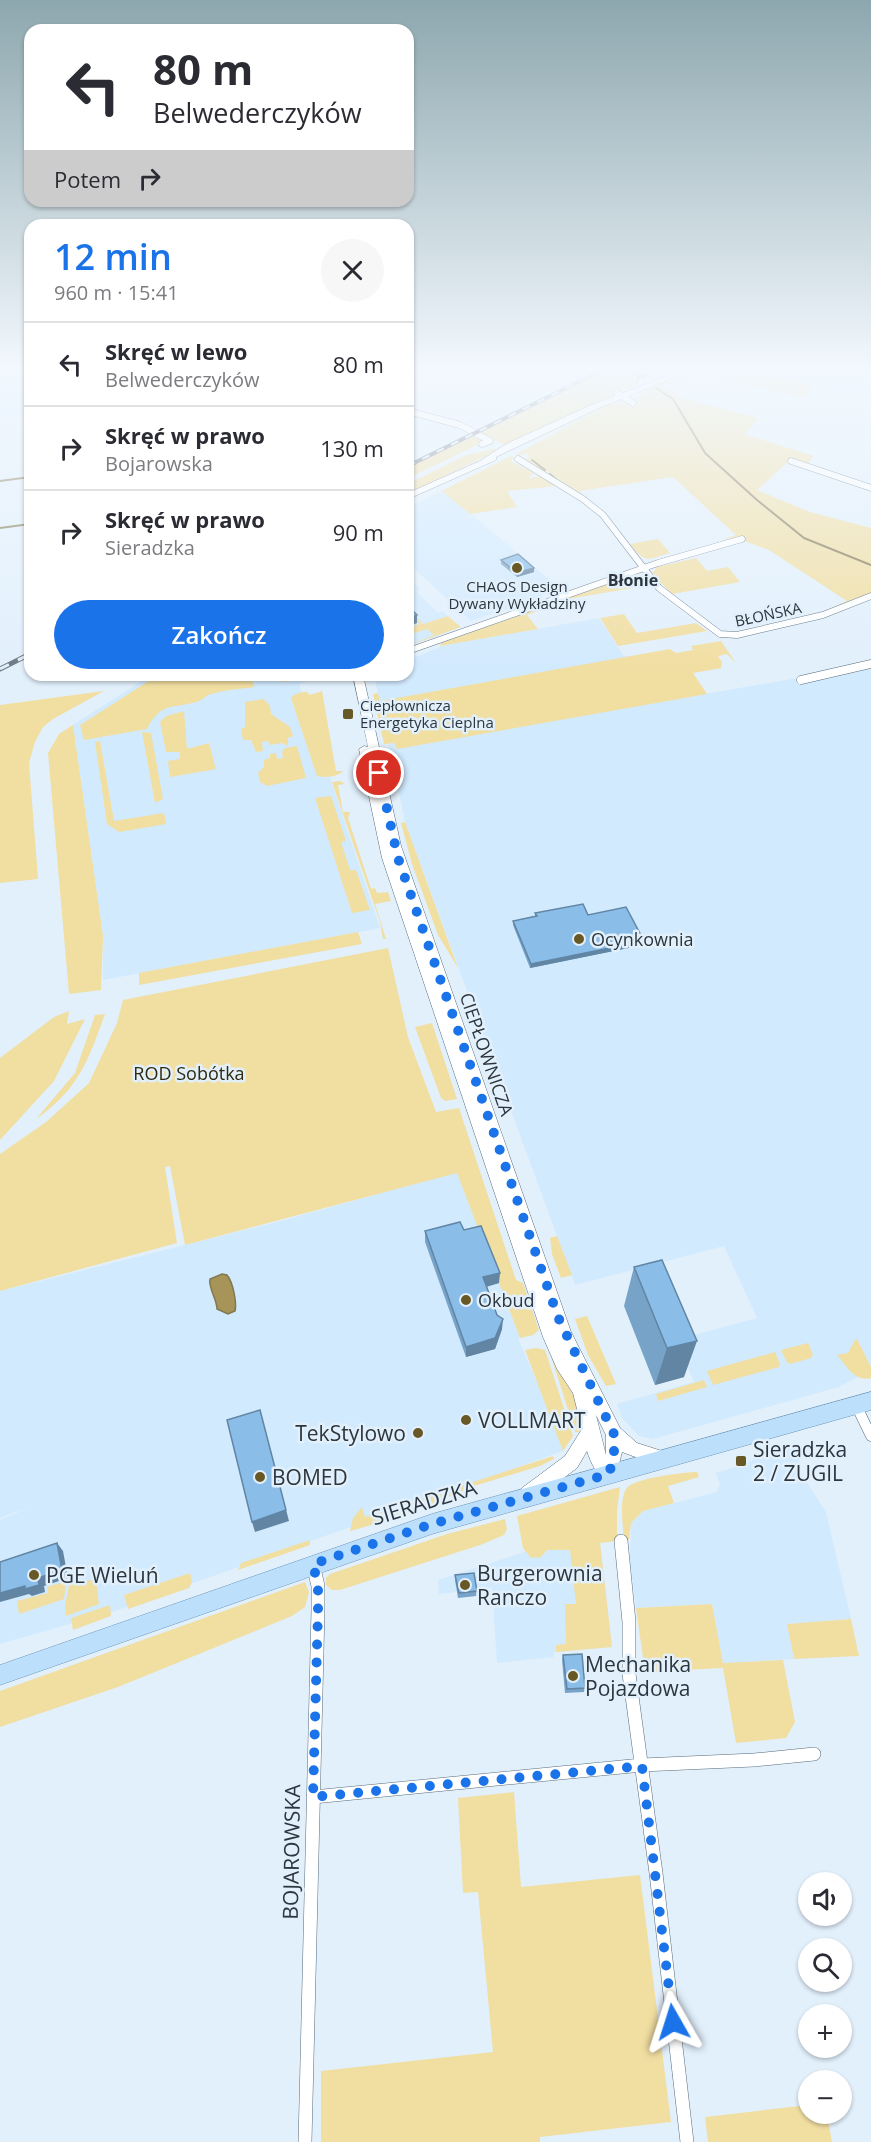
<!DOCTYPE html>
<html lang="pl">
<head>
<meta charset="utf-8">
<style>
	:root { --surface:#fff; --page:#f7f7f7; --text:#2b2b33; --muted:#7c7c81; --line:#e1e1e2; --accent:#1a73e8 }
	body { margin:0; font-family:"Open Sans",sans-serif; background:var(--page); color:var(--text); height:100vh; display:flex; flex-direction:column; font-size:22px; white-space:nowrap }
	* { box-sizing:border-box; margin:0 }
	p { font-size:20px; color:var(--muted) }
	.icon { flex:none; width:33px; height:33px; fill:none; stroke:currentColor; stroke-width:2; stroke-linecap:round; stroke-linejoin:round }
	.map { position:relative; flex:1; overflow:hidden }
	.side { position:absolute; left:24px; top:219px; width:390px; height:462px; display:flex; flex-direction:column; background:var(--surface); border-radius:18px; box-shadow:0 2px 4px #0004 }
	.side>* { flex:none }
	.banner { position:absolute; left:24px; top:24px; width:390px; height:183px; border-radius:18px; box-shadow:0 2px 4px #0004; background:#fff; color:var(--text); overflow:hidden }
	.buttons { position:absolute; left:798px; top:1872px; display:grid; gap:12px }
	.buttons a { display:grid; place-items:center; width:54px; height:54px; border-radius:50%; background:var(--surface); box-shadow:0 2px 4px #0004; font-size:30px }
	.pin { position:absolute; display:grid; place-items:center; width:51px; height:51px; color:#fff; margin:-26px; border:3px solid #fff; border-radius:50%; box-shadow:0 2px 6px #0007 }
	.me { position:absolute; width:66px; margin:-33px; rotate:354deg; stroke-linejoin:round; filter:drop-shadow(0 0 4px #0008) }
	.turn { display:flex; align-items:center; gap:21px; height:126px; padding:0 30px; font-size:27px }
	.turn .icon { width:78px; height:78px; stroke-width:2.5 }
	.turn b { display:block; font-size:42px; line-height:51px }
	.then { display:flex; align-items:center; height:57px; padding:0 30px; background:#0003; gap:12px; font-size:22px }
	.round { display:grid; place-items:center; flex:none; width:63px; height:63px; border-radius:32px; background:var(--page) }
	.head { display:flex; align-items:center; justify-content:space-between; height:102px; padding:0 30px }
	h1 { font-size:36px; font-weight:600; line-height:45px; color:var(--accent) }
	.cta { display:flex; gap:12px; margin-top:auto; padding:12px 30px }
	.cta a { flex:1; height:69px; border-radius:36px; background:var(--accent); color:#fff; font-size:24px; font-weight:600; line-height:69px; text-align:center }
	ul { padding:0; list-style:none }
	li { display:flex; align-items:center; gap:18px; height:84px; padding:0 30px; border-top:2px solid var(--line) }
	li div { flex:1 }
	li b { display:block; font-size:22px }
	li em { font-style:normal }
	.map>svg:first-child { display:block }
	.built { fill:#d2eafe }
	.green { fill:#f1dea1 }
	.water { fill:#a69458; stroke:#827850; stroke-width:1.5 }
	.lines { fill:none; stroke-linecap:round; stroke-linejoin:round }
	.stream { stroke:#827850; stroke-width:2 }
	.street-far3-casing { stroke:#576c7d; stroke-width:7 }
	.street-far2-casing { stroke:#576c7d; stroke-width:9 }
	.street-far1-casing { stroke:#576c7d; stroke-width:11 }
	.street-casing { stroke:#576c7d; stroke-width:14 }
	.secondary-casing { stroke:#576c7d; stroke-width:1 }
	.primary-casing { stroke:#6d96b7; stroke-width:1 }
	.street-far3 { stroke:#fff; stroke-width:6 }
	.street-far2 { stroke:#fff; stroke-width:8 }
	.street-far1 { stroke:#fff; stroke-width:10 }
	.street { stroke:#fff; stroke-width:13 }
	.secondary { fill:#fff; fill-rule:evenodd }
	.primary { fill:#bcdffb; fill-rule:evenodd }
	.rail-far1-casing { stroke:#6e7983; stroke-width:4 }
	.rail-casing { stroke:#6e7983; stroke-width:5 }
	.rail-far1 { stroke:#e2f0fc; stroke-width:2; stroke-dasharray:8; stroke-linecap:butt }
	.rail { stroke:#e2f0fc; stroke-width:3; stroke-dasharray:10; stroke-linecap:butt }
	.wall { fill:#77a3c8 }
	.shaded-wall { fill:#6185a3 }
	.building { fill:#8abee9; stroke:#6185a3; stroke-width:1.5 }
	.route { stroke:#1a73e8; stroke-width:10; stroke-dasharray:0 18 }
	.poi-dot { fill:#675825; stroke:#e2f0fc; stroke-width:2 }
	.labels { text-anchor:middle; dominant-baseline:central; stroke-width:5; stroke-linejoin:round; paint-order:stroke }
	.far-poi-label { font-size:15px; fill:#2d363e; stroke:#e2f0fc }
	.far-street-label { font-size:15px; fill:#2d363e; stroke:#e2f0fc }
	.far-neighbourhood-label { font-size:16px; font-weight:bold; fill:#2d363e; stroke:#e2f0fc }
	.poi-label { font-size:18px; fill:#2d363e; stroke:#e2f0fc; text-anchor:start }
	.street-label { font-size:18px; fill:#2d363e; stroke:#e2f0fc }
	.park-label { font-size:18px; fill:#31290d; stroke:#e2f0fc }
	.near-poi-label { font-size:21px; fill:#2d363e; stroke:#e2f0fc; text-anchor:start }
	.near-street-label { font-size:21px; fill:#2d363e; stroke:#e2f0fc }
</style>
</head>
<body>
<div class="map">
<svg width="871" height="2142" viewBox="0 0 871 2142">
	<rect width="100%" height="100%" fill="#e2f0fc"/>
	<path class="built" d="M0,371H30V415L0,417Z
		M749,371H871V393L814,386Z
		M442,490L552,582L534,588L543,596L471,621L408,563V508Z
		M408,578L420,589L417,592L438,613L443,611L448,616L424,624L437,636L408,646Z
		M599,618L624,656H629L659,702L798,678L805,681L871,667V1373L853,1379L839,1387L653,1439L639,1436L622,1418L617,1404L694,1382L686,1363L692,1361L683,1338L757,1318L724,1246L575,1285L405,822L374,675H408V660L445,645Z
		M151,675H326L299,684L380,928L103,980V936L73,725Z
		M457,1172L520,1338L518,1339L542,1393L563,1451L118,1610L0,1644V1520L33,1506L0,1518V1291L281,1221Z
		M795,1444L803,1476L826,1512L851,1619L788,1624L794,1659L723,1663L712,1604L636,1608L630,1560L631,1523L643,1511L717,1492L720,1485L716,1473L742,1465L780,1446Z
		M586,1532L600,1543L612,1647L554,1652V1657L497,1663L492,1587L484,1589V1595L458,1598L457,1592L439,1594L438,1580Z"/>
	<path class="green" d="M606,371H645L642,373L652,371L647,375L640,373L635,376L634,381L639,383L506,446L480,433Z
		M701,371H749L814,386L805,398L699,374L663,386L677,393L681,398L759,418L744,434L814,456L807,464L791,459L757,490L810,512L871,528V593L823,612L847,601L769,550L744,541L721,542L738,537L721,540L736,535L673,477L579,491L581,493L578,494L547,474L549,473L547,471L542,472L526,459L530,457L526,453L519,456L516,454L612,404L515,452L607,405L625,401L619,404L637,402L635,398L648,389L687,375L642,391L633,397C652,383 678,377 701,371Z
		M476,435L484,442L408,478V468Z
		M492,446L496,451L408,494V484L466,455L490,450L493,449Z
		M511,456L515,458L510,461L535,473L529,476L531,478L540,476L556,486L507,491L517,507L470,514L442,491L408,508Z
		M658,539L670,553C648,559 646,565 630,544Z
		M696,558L707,571L728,567L740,582L672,594L652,574L657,567Z
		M635,574L644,576L651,585L574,598L527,615L538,629L440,646L441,643Z
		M411,612L423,624L448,616L461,627L408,646L434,635L427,629L408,635V628L420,624L410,614Z
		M624,614L637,633L696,623L707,631L618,646L600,618Z
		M721,641L736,663L727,654L718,656L722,662L721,668L693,673L707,694L397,749L394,743L384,744L376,708H381L380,703H375L373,694L378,693L380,701L670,649L676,653L693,650L691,646Z
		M158,675H303L306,679L282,682L279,676L252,680L254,687C240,689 224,690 211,694C206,695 203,700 199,701C173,710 162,700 147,729L84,740L80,725Z
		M104,691L53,719L43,727L35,742L29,763L38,879L0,883V705Z
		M322,691L336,771H343C338,777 324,778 317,776L291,698C295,693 301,692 307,692L310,695Z
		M264,699L270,706L271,714L290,727L293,736L288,738V746L282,743L270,745L268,741L262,742L263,751L256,752L251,740H243L241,729L245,727V702Z
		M184,711L187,749L209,743L216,769L170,777L168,761L180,759V752H166L160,722L166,716Z
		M73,725L103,936L101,990L69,994L48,753L59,734Z
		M142,732L151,733L163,799L155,803Z
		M100,741L114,821L164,813L166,824L119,832L107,824L95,742Z
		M297,746L306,778L267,786L260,782L258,773L264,767V760L270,758V754L276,753L277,759L283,758L282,752L285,748Z
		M340,781L345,784L338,785L343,812H350L348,818L371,889L375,888L377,893L388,892L391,901L375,904L386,939H383L380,922L332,782Z
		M331,796L346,841L341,842L350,870H356L370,910L352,913L315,798Z
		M405,822L458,968L438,935L412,864L401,823Z
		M358,932L362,944L139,985V973Z
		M388,948L408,1037L436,1112L459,1108L516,1280L523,1283L539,1330L533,1335L520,1338L457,1173L185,1245L170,1166L165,1167L177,1243L0,1291V1154L46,1122L89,1083L117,1023L123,1000Z
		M69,1011L67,1024L85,1019L54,1081L0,1140V1058L54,1017Z
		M105,1014C88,1061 79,1089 36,1119L75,1073L95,1015Z
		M432,1023L457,1099L445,1101L441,1098L415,1027Z
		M557,1236L572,1275L561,1278L552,1254L550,1238Z
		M587,1316L616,1384L606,1386L588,1355L575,1319Z
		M857,1339L871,1367V1378C854,1382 847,1366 837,1355L848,1353L855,1340Z
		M808,1343L813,1355L811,1358L790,1364L787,1362L781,1350Z
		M536,1348L545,1350L573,1436L563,1451L525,1350Z
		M775,1352L780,1364L779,1367L713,1385L707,1371Z
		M550,1353L575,1398L580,1432H575Z
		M704,1380L707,1387L658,1401L656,1394Z
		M553,1456L554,1459L540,1466L474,1486L404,1516L350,1531L353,1518L362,1507L365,1517Z
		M697,1472L699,1477L668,1486L674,1503L643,1511L631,1523L629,1540H624C623,1526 619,1502 626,1489C632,1478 686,1472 697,1472Z
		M620,1487L617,1511V1541L600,1543L612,1647L556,1652V1645L566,1644L565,1604H576L570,1550H547L541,1557L531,1558L523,1548L517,1516Z
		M505,1519L507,1529L504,1535L483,1544L340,1590H332L326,1585V1578L330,1574L447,1534Z
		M310,1540V1545L238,1570L241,1563Z
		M190,1573L192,1582L189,1588L128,1609L124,1595Z
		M96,1580L99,1604L66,1616L65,1605L70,1581Z
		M66,1581L64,1599L19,1614L17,1601L48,1593L47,1587Z
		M305,1582L309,1592L305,1607L292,1616L118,1687L0,1727V1691Z
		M712,1604L723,1663L783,1660L795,1722L786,1738L736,1743L723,1668L645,1672L636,1608Z
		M110,1605L111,1616L73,1630L71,1618Z
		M851,1619L859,1656L794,1659L787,1624Z
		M514,1792L521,1887L640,1875L671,2122L540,2137V2142H321V2071L493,2052L478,1892L463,1893L458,1798Z
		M808,2105V2114H827L832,2142H708L705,2117Z"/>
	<path class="water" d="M222,1274L227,1275C233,1282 237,1303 235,1311L228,1314L217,1309C217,1299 208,1288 210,1279Z"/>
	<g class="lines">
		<path class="stream" d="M634,371L644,379
			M637,381L640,376L649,375
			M656,388L673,399L705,453L757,500L804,538L871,565
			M532,460L545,470
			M550,474L558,481
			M0,481L30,477
			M0,528L30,524"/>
		<g class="street-far3-casing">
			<path id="street-far3" d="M617,393L633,403
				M408,411L460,425L490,441L482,444
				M518,459L583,499L603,515L659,588L720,634L737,635L823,615L871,596
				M791,461L871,488
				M408,651L658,563L742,539"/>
		</g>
		<g class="street-far2-casing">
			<path id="street-far2" d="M801,680L871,664"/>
		</g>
		<g class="street-far1-casing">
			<path id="street-far1" d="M856,1405L871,1436"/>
		</g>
		<g class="street-casing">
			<path id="street" d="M621,1541L629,1622V1674L656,1873L687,2142
				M313,1797L642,1765L754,1760L814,1754
				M305,2142L318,1610V1586L313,1564"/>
		</g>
		<g class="secondary-casing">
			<path id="secondary" d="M680,371L687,372L597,409L496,457V460L408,499V493L480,461L506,444L591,405Z
				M353,675H363L401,846L571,1332L620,1428L637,1443L668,1453L670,1459L668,1465L662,1467L622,1452L615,1480L609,1482C597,1477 591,1463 587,1451L577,1468L534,1500L528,1503L522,1500L519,1494L522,1488L565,1456L582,1429L573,1393L557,1369L543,1337L382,858L359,749L364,746L368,747ZM596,1415L606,1435V1455Z"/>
		</g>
		<g class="primary-casing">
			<path id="primary" d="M871,1392V1410L432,1534L0,1685V1665L432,1514Z"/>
		</g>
		<use href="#street-far3" class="street-far3"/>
		<use href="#street-far2" class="street-far2"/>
		<use href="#street-far1" class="street-far1"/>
		<use href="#street" class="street"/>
		<use href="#secondary" class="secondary"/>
		<use href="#primary" class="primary"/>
		<g class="rail-far1-casing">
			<path id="rail-far1" d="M408,466L601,371"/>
		</g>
		<g class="rail-casing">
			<path id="rail" d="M0,669L30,654"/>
		</g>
		<use href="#rail-far1" class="rail-far1"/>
		<use href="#rail" class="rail"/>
	</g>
	<path class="wall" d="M501,560L534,572L517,577L501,564Z
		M535,913L588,915L644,941L643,945L530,968L513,925V921L535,916Z
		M464,1230L499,1283L486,1287L502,1329L495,1349L466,1357L425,1242V1231Z
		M634,1267L684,1377L655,1385L624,1306Z
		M455,1575L477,1591L476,1596L458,1598L455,1580Z
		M563,1655L585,1688L584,1692L565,1693L562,1660Z"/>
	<path class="shaded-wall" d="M534,568V572L517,577V573Z
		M417,615V623L408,627V618Z
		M644,941L643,945L530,968L531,964Z
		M500,1273L499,1283L482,1288L483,1277Z
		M503,1319L502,1329L495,1349L466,1357V1347Z
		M697,1341L684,1377L655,1385L667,1348Z
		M260,1410L289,1521L255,1532L252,1522Z
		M57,1543L63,1551L68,1578L44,1586L45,1592L32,1596L29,1594L0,1602V1593L25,1586L38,1578Z"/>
	<path class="building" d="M518,554L534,568L517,573L501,560Z
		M408,607H409L417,615L408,618Z
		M583,904L588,915L626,907L644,941L531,964L513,921L537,916L535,913Z
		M460,1222L464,1230L481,1226L500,1273L483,1277L497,1315L503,1319L495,1338L466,1347L425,1231Z
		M662,1260L697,1341L667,1348L634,1267Z
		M260,1410L286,1510L252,1522L227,1420Z
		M57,1543L62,1570L38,1578L39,1585L25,1589V1586L0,1593V1562Z
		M474,1573L477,1591L459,1593L455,1575Z
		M582,1654L585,1688L567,1689L563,1655Z"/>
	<linearGradient id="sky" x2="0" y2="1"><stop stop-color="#8da7ae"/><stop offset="0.55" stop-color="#f2f8fe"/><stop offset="1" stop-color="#f2f8fe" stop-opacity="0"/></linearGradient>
	<rect width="871" height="670" fill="url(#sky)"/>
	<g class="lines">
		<path class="route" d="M379,773L398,858L558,1317L614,1434V1455L609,1474L432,1524L313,1564L318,1586V1610L313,1797L642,1766L673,2022"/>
	</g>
	<g class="poi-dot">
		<circle cx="517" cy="568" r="6"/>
		<rect x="342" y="708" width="12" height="12" rx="3"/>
		<circle cx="579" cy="939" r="6"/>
		<circle cx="466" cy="1300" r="6"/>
		<circle cx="466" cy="1420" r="6"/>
		<circle cx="418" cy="1433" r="6"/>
		<rect x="735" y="1455" width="12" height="12" rx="3"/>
		<circle cx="260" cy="1477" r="6"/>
		<circle cx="34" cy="1575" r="6"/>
		<circle cx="465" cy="1585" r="6"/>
		<circle cx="573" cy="1676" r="6"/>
	</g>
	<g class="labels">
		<g class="far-poi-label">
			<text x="517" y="586">CHAOS Design<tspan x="517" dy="17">Dywany Wykładziny</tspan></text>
			<text x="360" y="705" text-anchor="start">Ciepłownicza<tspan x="360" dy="17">Energetyka Cieplna</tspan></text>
		</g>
		<g class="far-street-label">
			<text transform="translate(768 614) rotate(-12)">BŁOŃSKA</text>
		</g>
		<g class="far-neighbourhood-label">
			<text x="633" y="580">Błonie</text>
		</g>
		<g class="poi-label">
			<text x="591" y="939">Ocynkownia</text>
			<text x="478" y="1300">Okbud</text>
		</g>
		<g class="street-label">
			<text transform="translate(487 1054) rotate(71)">CIEPŁOWNICZA</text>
		</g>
		<g class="park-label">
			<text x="189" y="1073">ROD Sobótka</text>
		</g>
		<g class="near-poi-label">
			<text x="478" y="1420">VOLLMART</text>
			<text x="406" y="1433" text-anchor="end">TekStylowo</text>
			<text x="753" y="1449">Sieradzka<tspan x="753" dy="24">2 / ZUGIL</tspan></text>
			<text x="272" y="1477">BOMED</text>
			<text x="477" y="1573">Burgerownia<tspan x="477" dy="24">Ranczo</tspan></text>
			<text x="46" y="1575">PGE Wieluń</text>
			<text x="585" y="1664">Mechanika<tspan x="585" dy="24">Pojazdowa</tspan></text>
		</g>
		<g class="near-street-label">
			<text transform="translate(424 1502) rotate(-17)">SIERADZKA</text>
			<text transform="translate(291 1852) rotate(-89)">BOJAROWSKA</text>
		</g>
	</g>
</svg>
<div class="buttons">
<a><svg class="icon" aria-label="sound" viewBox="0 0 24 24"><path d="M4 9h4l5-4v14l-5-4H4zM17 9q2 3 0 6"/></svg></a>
<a><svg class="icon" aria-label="search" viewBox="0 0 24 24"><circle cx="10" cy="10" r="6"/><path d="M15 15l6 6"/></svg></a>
<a>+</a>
<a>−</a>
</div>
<div class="pin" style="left:379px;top:773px;background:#d93025"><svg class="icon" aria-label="arrive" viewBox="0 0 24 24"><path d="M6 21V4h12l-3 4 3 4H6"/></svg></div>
<svg class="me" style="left:673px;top:2022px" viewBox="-20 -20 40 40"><path d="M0-17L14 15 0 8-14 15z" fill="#1a73e8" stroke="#fff" stroke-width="4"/></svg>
<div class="banner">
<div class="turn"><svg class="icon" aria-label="left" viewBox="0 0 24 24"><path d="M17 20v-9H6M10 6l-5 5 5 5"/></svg><div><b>80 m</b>Belwederczyków</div></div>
<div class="then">Potem<svg class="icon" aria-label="right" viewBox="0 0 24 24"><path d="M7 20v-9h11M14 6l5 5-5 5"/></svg></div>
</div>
<section class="side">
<div class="head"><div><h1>12 min</h1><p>960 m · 15:41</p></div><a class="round"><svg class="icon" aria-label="close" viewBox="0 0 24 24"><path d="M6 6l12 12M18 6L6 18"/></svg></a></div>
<ul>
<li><svg class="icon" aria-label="left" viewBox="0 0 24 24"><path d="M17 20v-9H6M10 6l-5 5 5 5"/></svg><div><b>Skręć w lewo</b><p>Belwederczyków</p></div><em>80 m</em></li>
<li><svg class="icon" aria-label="right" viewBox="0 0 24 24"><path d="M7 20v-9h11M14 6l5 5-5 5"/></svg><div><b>Skręć w prawo</b><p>Bojarowska</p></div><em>130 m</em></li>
<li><svg class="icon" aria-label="right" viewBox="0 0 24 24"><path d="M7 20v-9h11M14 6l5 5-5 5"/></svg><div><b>Skręć w prawo</b><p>Sieradzka</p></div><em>90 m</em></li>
</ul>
<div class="cta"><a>Zakończ</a></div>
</section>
</div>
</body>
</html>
